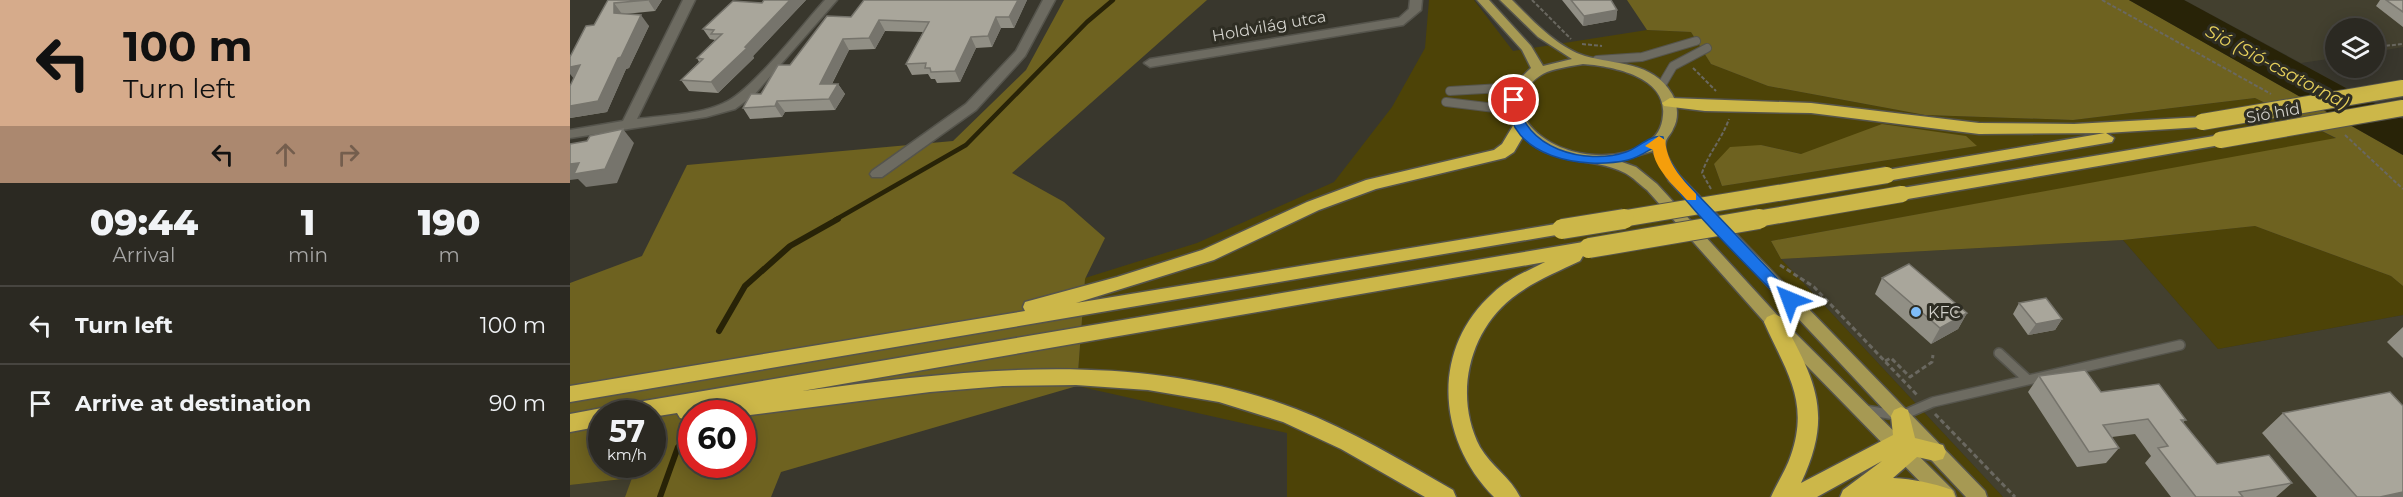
<!DOCTYPE html>
<html lang="en">
<head>
<meta charset="utf-8">
<style>
	:root { --surface:#2b2922; --page:#37352f; --text:#f1f3f6; --muted:#a6a6a5; --line:#474540 }
	body { margin:0; font-family:Montserrat,sans-serif; background:var(--page); color:var(--text); height:100vh; display:flex; flex-direction:column; font-size:22px; white-space:nowrap }
	* { box-sizing:border-box; margin:0 }
	p { font-size:20px; color:var(--muted) }
	.icon { flex:none; width:33px; height:33px; fill:none; stroke:currentColor; stroke-width:2; stroke-linecap:round; stroke-linejoin:round }
	.map { position:relative; flex:1; overflow:hidden }
	.panel { display:flex; flex-direction:column; background:var(--surface); width:570px }
	.panel>* { flex:none }
	.guide { background:#d6ab8b; color:#111; overflow:hidden }
	.controls { position:absolute; left:1755px; top:18px; display:grid; gap:12px }
	.controls a { display:grid; place-items:center; width:60px; height:60px; border-radius:50%; background:var(--surface); box-shadow:0 3px 15px #0003,0 0 0 2px var(--line); font-size:30px }
	.speed { position:absolute; left:18px; top:400px; display:flex; gap:12px; font-size:30px; font-weight:700; text-align:center }
	.speed>* { display:grid; place-content:center; width:78px; height:78px; border-radius:50%; background:var(--surface); box-shadow:0 3px 15px #0003,0 0 0 2px var(--line); line-height:1 }
	.speed small { font-size:15px; font-weight:400 }
	.speed .limit { border:9px solid #d22; background:#fff; color:#111 }
	.pin { position:absolute; display:grid; place-items:center; width:51px; height:51px; color:#fff; margin:-26px; border:3px solid #fff; border-radius:50%; box-shadow:0 2px 6px #0007 }
	.me { position:absolute; width:66px; margin:-33px; rotate:316deg; stroke-linejoin:round; filter:drop-shadow(0 0 4px #0008) }
	.turn { display:flex; align-items:center; gap:21px; height:126px; padding:0 24px; font-size:27px }
	.turn .icon { width:78px; height:78px; stroke-width:2.5 }
	.turn b { display:block; font-size:42px; line-height:51px }
	.lanes { display:flex; align-items:center; height:57px; padding:0 24px; background:#0003; justify-content:center; gap:30px; direction:ltr }
	.lanes .off { opacity:.35 }
	.eta { display:flex; justify-content:space-evenly; align-items:center; height:102px; text-align:center }
	.eta b { font-size:36px; font-weight:800; line-height:42px }
	ul { padding:0; list-style:none }
	li { display:flex; align-items:center; gap:18px; height:78px; padding:0 24px; border-top:2px solid var(--line) }
	li div { flex:1 }
	li b { display:block; font-size:22px }
	li em { font-style:normal }
	main { display:flex; flex:1; min-height:0 }
	.map>svg:first-child { display:block }
	.built { fill:#43402f }
	.green { fill:#4d4307; fill-rule:evenodd }
	.forest { fill:#6e6220; fill-rule:evenodd }
	.water { fill:#282307 }
	.lines { fill:none; stroke-linecap:round; stroke-linejoin:round }
	.stream-far1 { stroke:#282307; stroke-width:4.5 }
	.stream { stroke:#282307; stroke-width:6 }
	.service-far1-casing { stroke:#55544c; stroke-width:10 }
	.service-casing { stroke:#55544c; stroke-width:12 }
	.minor-casing { stroke:#55544c; stroke-width:3 }
	.primary-casing { stroke:#55544c; stroke-width:3 }
	.motorway-casing { stroke:#55544c; stroke-width:3 }
	.path-far1 { stroke:#6a6860; stroke-width:2; stroke-dasharray:4 2; stroke-linecap:butt }
	.path { stroke:#6a6860; stroke-width:3; stroke-dasharray:5 3; stroke-linecap:butt }
	.service-far1 { stroke:#6d6b61; stroke-width:8 }
	.service { stroke:#6d6b61; stroke-width:9 }
	.minor { fill:#6d6b61; fill-rule:evenodd }
	.primary { fill:#a69953; fill-rule:evenodd }
	.motorway { fill:#ccb749; fill-rule:evenodd }
	.motorway-bridge-far1-casing { stroke:#55544c; stroke-width:18; stroke-linecap:butt }
	.motorway-bridge-casing { stroke:#55544c; stroke-width:22; stroke-linecap:butt }
	.motorway-bridge-far1 { stroke:#ccb749; stroke-width:16 }
	.motorway-bridge { stroke:#ccb749; stroke-width:20 }
	.wall { fill:#918f85 }
	.shaded-wall { fill:#76746c }
	.building { fill:#a9a69b; stroke:#76746c; stroke-width:1.5 }
	.route { fill:#1a73e8; stroke:#114b97; stroke-width:1.5 }
	.slow { fill:#f59e0b }
	.poi-dot { fill:#7fbdf9; stroke:#2e2d23; stroke-width:2 }
	.labels { text-anchor:middle; dominant-baseline:central; stroke-width:6; stroke-linejoin:round; paint-order:stroke }
	.street-label { font-size:16px; fill:#d2d1cb; stroke:#2e2d23 }
	.poi-label { font-size:16px; fill:#d2d1cb; stroke:#2e2d23; text-anchor:start }
	.water-label { font-size:18px; font-style:italic; fill:#e5cf5b; stroke:#2e2d23 }
</style>
</head>
<body>
<main>
<section class="panel">
<div class="guide">
<div class="turn"><svg class="icon" aria-label="left" viewBox="0 0 24 24"><path d="M17 20v-9H6M10 6l-5 5 5 5"/></svg><div><b>100 m</b>Turn left</div></div>
<div class="lanes"><svg class="icon" aria-label="left" viewBox="0 0 24 24"><path d="M17 20v-9H6M10 6l-5 5 5 5"/></svg><svg class="icon off" aria-label="ahead" viewBox="0 0 24 24"><path d="M12 20V5M6 11l6-6 6 6"/></svg><svg class="icon off" aria-label="right" viewBox="0 0 24 24"><path d="M7 20v-9h11M14 6l5 5-5 5"/></svg></div>
</div>
<div class="eta">
<div><b>09:44</b><p>Arrival</p></div>
<div><b>1</b><p>min</p></div>
<div><b>190</b><p>m</p></div>
</div>
<ul>
<li><svg class="icon" aria-label="left" viewBox="0 0 24 24"><path d="M17 20v-9H6M10 6l-5 5 5 5"/></svg><div><b>Turn left</b></div><em>100 m</em></li>
<li><svg class="icon" aria-label="arrive" viewBox="0 0 24 24"><path d="M6 21V4h12l-3 4 3 4H6"/></svg><div><b>Arrive at destination</b></div><em>90 m</em></li>
</ul>
</section>
<div class="map">
<svg width="1833" height="497" viewBox="0 0 1833 497">
	<rect width="100%" height="100%" fill="#39372d"/>
	<path class="built" d="M1614,0H1833V47L1805,52L1804,28H1766L1765,58L1731,63Z
		M1553,240L1648,349L1833,315V497H1433L1211,259Z
		M63,478L55,497H0V485Z"/>
	<path class="green" d="M859,0H904L943,51L1077,30L1121,32L1141,64L1198,86L1355,115L1503,120L1685,98L1767,139L1201,241L1211,259L1433,497H717V433L507,386L515,278L627,243L764,182L822,107L855,48ZM1191,145L1231,154L1406,146L1152,186L1144,164Z
		M1685,226L1821,276L1833,286V315L1648,349L1553,240Z"/>
	<path class="forest" d="M494,0H637L442,173L494,202L535,238L515,279L507,386L211,472L201,497H55L62,478L0,485V283L72,256L117,165L383,141L456,70ZM32,414H82V465H32ZM122,414H172V465H122Z
		M1057,0H1559L1833,155V286L1821,276L1685,226L1553,240L1211,259L1201,241L1766,138L1685,98L1503,120L1355,115L1198,86L1141,64L1121,32L1077,30Z
		M1312,124L1396,136L1407,146L1152,186L1144,164L1160,147L1191,145L1231,154Z"/>
	<path class="water" d="M1559,0H1614L1833,119V155Z"/>
	<g class="lines">
		<path class="stream-far1" d="M265,220L396,145L517,22L543,0"/>
		<path class="stream" d="M149,331L175,286L220,246L268,219
			M90,497L108,447"/>
		<g class="service-far1-casing">
			<path id="service-far1" d="M1027,60L1072,57L1126,41
				M1090,88L1103,66L1137,48
				M880,91L949,87
				M876,102L933,109L944,114"/>
		</g>
		<g class="service-casing">
			<path id="service" d="M1429,353L1456,378
				M1295,410L1331,416L1363,402L1610,345"/>
		</g>
		<g class="minor-casing">
			<path id="minor" d="M113,0H125L67,119C95,115 129,115 154,103C181,92 233,24 255,0H267L184,95L165,109L136,117L0,138V130L53,121Z
				M473,0H485L455,56L406,110L312,177H302L300,174L302,171L396,104L446,51Z
				M840,0H852L851,10L833,25L580,67L574,63L580,59L829,18L839,9Z"/>
		</g>
		<g class="primary-casing">
			<path id="primary" d="M907,0H919L961,46L973,66L1002,59L968,37L930,0H942C962,20 988,48 1015,56C1045,65 1083,61 1102,94C1108,104 1109,119 1103,129C1102,133 1097,137 1096,141C1092,153 1103,165 1109,175L1415,491L1417,497H1396L1099,181L1083,151L1049,161L1066,167L1087,184L1210,318L1384,491L1386,497H1365L1198,326L1077,190C1070,185 1063,177 1055,173C1015,153 961,170 941,114C934,95 948,80 961,68L952,50ZM1013,64C1041,66 1097,76 1093,115C1092,128 1087,137 1075,144C1041,164 991,156 964,130C955,121 949,110 953,98C956,86 966,77 977,72C988,68 1002,66 1013,64Z"/>
		</g>
		<g class="motorway-casing">
			<path id="motorway" d="M1100,98L1241,103L1409,123L1504,124L1632,117L1640,122L1632,127L1536,133L1544,138L1542,142L1317,181L1311,179L1309,175L1311,171L1535,133L1409,134L1241,113L1135,111L1094,106L1092,103Z
				M950,123L958,128L944,152L935,158L806,189L749,210L644,260L506,303L992,223L998,225L1001,229L998,233L0,402V386L455,311L453,307L455,302L547,277L632,250L737,202L796,180L924,150L932,144L944,124Z
				M1650,135L1658,140L1656,144L1332,200L1323,194L1332,188Z
				M1019,241L1025,243L1028,248L1025,253L1013,256L1010,261C987,272 962,282 942,298C898,333 884,397 910,447C921,466 941,478 950,497H924C867,440 860,349 923,293C938,279 957,271 975,262L232,391C396,370 567,348 726,409C781,430 832,461 883,490L886,497H855L771,449L713,422L649,402L578,390L506,385L433,386L360,392L172,416L122,414V421L110,418L107,413L82,417V414H32V426L0,432V414L32,408L40,413L43,408L50,405Z
				M1204,314L1211,317C1245,380 1264,413 1231,483L1323,435L1321,416L1324,410L1331,407L1338,410L1345,438L1373,445L1376,452L1373,459L1365,461L1347,457L1323,478C1343,479 1363,483 1382,490L1385,497H1270L1273,490L1312,461L1247,497H1201C1207,483 1216,470 1221,455C1240,400 1215,370 1194,322L1197,317Z"/>
		</g>
		<path class="path-far1" d="M962,0L1001,39
			M1532,0L1701,94
			M1012,44L1032,46
			M1804,47L1833,44
			M1123,68L1146,91
			M1781,68L1788,78
			M1775,135L1833,189
			M1141,189L1132,173C1139,152 1152,139 1159,119"/>
		<path class="path" d="M1210,265L1244,287L1348,396
			M1315,361L1321,358L1340,377L1362,362L1363,355
			M1365,414L1445,497"/>
		<use href="#service-far1" class="service-far1"/>
		<use href="#service" class="service"/>
		<use href="#minor" class="minor"/>
		<use href="#primary" class="primary"/>
		<use href="#motorway" class="motorway"/>
		<g class="motorway-bridge-far1-casing">
			<path id="motorway-bridge-far1" d="M1632,122L1833,88
				M1650,140L1833,108
				M1045,220L1317,175
				M1181,220L1332,194"/>
		</g>
		<g class="motorway-bridge-casing">
			<path id="motorway-bridge" d="M992,229L1054,219
				M1019,248L1189,219"/>
		</g>
		<use href="#motorway-bridge-far1" class="motorway-bridge-far1"/>
		<use href="#motorway-bridge" class="motorway-bridge"/>
	</g>
	<path class="wall" d="M38,0H92L85,11L55,14L79,26L59,68L56,69L37,112L0,118V86L4,79L24,25Z
		M194,0H236L183,56L184,58L148,93L119,91L111,80L129,62L127,58L145,40L140,39L133,29L192,3Z
		M457,0L444,28H431L422,47L406,48L390,82L367,83L365,79H361L358,74L342,75L336,64L353,32L315,31L305,49L279,50L262,84H268L275,94L265,110L215,112L212,117L180,119L173,108L191,94L220,65L281,17Z
		M992,0H1041L1047,10L1046,20L1013,26Z
		M1810,0H1833V27L1806,6Z
		M1312,278L1397,313L1388,329L1361,344L1305,294Z
		M1449,303L1492,319L1485,330L1458,335L1443,314Z
		M1833,327V358L1817,342Z
		M1469,376L1531,392L1616,420L1613,422L1647,464L1722,483L1706,497H1601L1575,463L1581,456L1565,434L1542,437L1549,448L1536,463L1507,467L1458,392Z
		M1713,413L1833,497H1747L1692,433Z"/>
	<path class="shaded-wall" d="M78,0H92L85,11Z
		M220,0H236L183,56L184,58L148,93L141,82Z
		M448,0H457L444,28L439,17Z
		M44,3L52,14L44,13Z
		M1047,10L1046,20L1013,26L1014,16Z
		M71,15L79,26L59,68L56,69L37,112L0,118V106L48,58Z
		M426,17L431,28L422,47L418,36Z
		M309,20L315,31L305,49L299,38Z
		M401,37L406,48L390,82L385,71Z
		M273,39L279,50L256,95L250,84Z
		M10,65L4,79L0,74V67Z
		M268,84L275,94L265,110L259,99Z
		M207,101L215,112L212,117L205,106Z
		M53,129L64,143L47,183L16,187L8,179L0,180V164L9,163Z
		M1397,313L1388,329L1361,344L1370,328Z
		M1492,319L1485,330L1458,335L1466,324Z
		M1833,492V497H1810Z"/>
	<path class="building" d="M38,0H78L44,3V13L71,15L51,57L48,58L28,101L0,106V86L10,65L0,67V57L16,26L24,25Z
		M194,0H220L175,47L177,48L141,82L111,80L133,59L127,58L152,34H141L144,30L133,29L163,1L192,3Z
		M294,0H448L439,17H426L418,36L401,37L385,71L361,72L360,68H355L356,63L336,64L359,22L309,20L299,38L273,39L250,84H268L259,99L207,101L205,106L173,108L181,94H191L208,65H220L257,16L281,17Z
		M1001,0H1041L1047,10L1014,16Z
		M1816,0H1833V12Z
		M53,129L35,169L4,174L9,163L0,164V144L17,141L20,136Z
		M1339,264L1397,313L1370,328L1312,278Z
		M1476,298L1492,319L1466,324L1449,303Z
		M1515,370L1531,392L1589,384L1616,420H1611L1647,464L1699,455L1722,483L1669,492L1673,497H1626L1588,448L1598,446L1578,419L1533,425L1549,448L1519,452L1469,376Z
		M1820,392L1833,406V492L1810,497H1787L1713,413Z"/>
	<path class="route" d="M944,97L949,100C951,148 1016,166 1056,152C1068,148 1080,134 1093,137L1096,155L1109,175L1225,297V304H1215C1189,277 1085,178 1083,148C1076,152 1067,158 1058,160C1014,170 938,158 938,100Z"/>
	<path class="slow" d="M1089,136L1095,140C1097,163 1110,177 1126,194V200H1117C1105,187 1084,168 1083,150L1075,146Z"/>
	<circle class="poi-dot" cx="1346" cy="312" r="6"/>
	<g class="labels">
		<g class="street-label">
			<text transform="translate(699 26) rotate(-10)">Holdvilág utca</text>
			<text transform="translate(1703 113) rotate(-10)">Sió híd</text>
		</g>
		<g class="poi-label">
			<text x="1358" y="312">KFC</text>
		</g>
		<g class="water-label">
			<text transform="translate(1707 67) rotate(28)">Sió (Sió-csatorna)</text>
		</g>
	</g>
</svg>
<div class="controls">
<a><svg class="icon" aria-label="layers" viewBox="0 0 24 24"><path d="M12 4l9 5-9 5-9-5zM3 14l9 5 9-5"/></svg></a>
</div>
<div class="speed"><div>57<small>km/h</small></div><div class="limit">60</div></div>
<div class="pin" style="left:944px;top:100px;background:#d93025"><svg class="icon" aria-label="arrive" viewBox="0 0 24 24"><path d="M6 21V4h12l-3 4 3 4H6"/></svg></div>
<svg class="me" style="left:1220px;top:300px" viewBox="-20 -20 40 40"><path d="M0-17L14 15 0 8-14 15z" fill="#1a73e8" stroke="#fff" stroke-width="4"/></svg>
</div>
</main>
</body>
</html>
